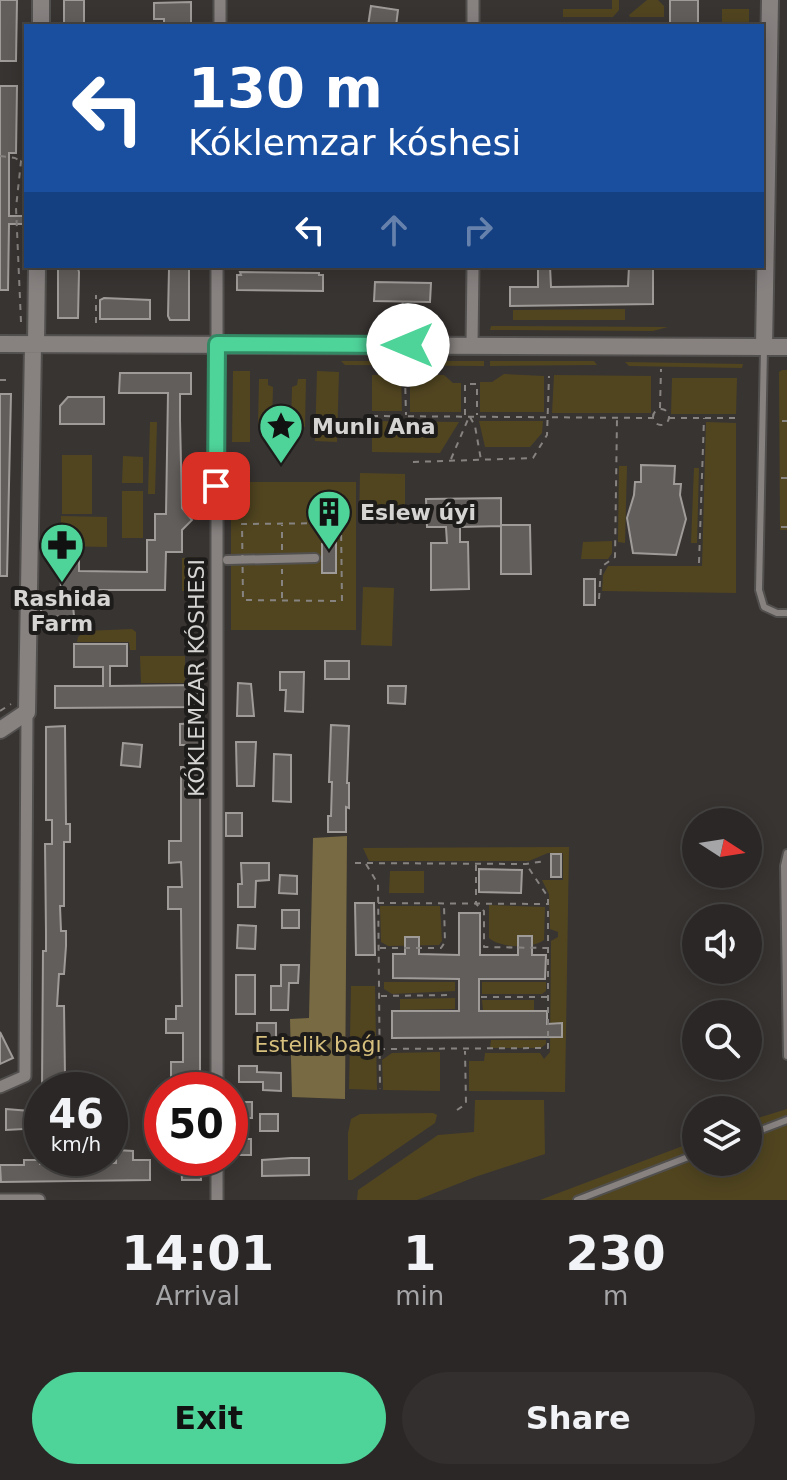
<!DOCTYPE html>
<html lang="en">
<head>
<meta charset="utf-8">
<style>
	:root { --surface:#2a2726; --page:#322f2e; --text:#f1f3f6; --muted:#a5a5a7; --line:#464443; --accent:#4ed399 }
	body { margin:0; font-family:"DejaVu Sans",sans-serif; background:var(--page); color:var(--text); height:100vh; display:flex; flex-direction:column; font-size:30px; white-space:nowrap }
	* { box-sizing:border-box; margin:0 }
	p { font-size:26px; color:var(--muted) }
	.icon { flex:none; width:44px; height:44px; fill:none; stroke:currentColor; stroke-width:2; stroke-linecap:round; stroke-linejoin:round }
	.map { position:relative; height:1200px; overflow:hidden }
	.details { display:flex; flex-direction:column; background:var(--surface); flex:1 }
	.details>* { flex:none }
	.guide { position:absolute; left:24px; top:24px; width:740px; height:244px; border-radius:0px; box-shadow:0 4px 20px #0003,0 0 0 2px var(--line); background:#1a4fa0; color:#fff; overflow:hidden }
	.needle { width:52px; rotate:102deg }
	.buttons { position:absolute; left:682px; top:808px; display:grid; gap:16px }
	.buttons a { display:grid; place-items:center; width:80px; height:80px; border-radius:50%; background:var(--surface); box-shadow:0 4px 20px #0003,0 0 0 2px var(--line); font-size:40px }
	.speed { position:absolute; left:24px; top:1072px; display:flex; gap:16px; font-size:40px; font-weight:700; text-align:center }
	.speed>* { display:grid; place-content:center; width:104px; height:104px; border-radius:50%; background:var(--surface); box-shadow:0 4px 20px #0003,0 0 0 2px var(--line); line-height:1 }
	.speed small { font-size:20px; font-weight:400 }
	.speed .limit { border:12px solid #d22; background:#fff; color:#111 }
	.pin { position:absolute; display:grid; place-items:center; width:68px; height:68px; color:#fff; margin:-34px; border-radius:16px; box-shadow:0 4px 12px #0006 }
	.me { position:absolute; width:88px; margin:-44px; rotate:270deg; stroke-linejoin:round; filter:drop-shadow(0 0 6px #0008) }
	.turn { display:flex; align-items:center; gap:28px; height:168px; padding:0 32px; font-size:36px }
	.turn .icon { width:104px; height:104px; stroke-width:2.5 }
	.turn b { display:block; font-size:56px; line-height:68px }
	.lanes { display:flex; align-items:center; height:76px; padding:0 32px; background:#0003; justify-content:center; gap:40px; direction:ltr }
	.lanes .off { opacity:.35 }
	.eta { display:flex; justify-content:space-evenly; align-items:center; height:136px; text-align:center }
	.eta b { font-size:48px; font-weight:700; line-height:56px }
	.action { display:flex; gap:16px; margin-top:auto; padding:16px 32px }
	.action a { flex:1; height:92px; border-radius:48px; background:var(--accent); color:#111; font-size:32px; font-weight:700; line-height:92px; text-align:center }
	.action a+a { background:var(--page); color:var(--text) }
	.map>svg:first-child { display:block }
	.green { fill:#514520 }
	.forest { fill:#786a42 }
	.building { fill:#625e5b; stroke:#9e9b98; stroke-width:2 }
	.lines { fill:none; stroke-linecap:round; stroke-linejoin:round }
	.service-casing { stroke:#52504e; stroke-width:10 }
	.pedestrian-casing { stroke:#52504e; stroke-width:12 }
	.minor-casing { stroke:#52504e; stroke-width:15 }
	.secondary-casing { stroke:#52504e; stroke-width:20 }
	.path { stroke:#868381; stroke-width:2; stroke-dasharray:6 6; stroke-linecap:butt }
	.service { stroke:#878280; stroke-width:6 }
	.pedestrian { stroke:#878280; stroke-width:8 }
	.minor { stroke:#878280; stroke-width:11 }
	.secondary { stroke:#878280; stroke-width:16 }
	.route-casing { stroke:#338963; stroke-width:20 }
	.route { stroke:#4ed399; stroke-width:14 }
	.labels { text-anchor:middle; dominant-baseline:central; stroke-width:8; stroke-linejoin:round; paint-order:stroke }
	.poi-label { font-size:22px; font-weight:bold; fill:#d6d4d3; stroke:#1e1c1b; text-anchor:start }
	.street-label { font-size:22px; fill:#d6d4d3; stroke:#1e1c1b }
	.park-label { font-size:22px; fill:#d7c07d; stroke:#1e1c1b }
</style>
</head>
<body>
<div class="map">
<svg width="787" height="1200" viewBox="0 0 787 1200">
	<rect width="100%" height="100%" fill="#383432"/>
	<path class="green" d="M612,0H619V10L613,17H563V9H612Z
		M647,0H658L664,6V17H630L629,15Z
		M722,9H749V26H722Z
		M625,309V320H513V310Z
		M491,326L668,327L653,331L490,330Z
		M341,361H484V366L345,365Z
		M490,361H594L597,365L490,366Z
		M625,362L743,364L742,368L629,366Z
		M782,370H787V530H780L779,372Z
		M233,371H250V442H232Z
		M317,371L339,372L337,442L315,441Z
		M504,374L544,376V412H480V382H492Z
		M372,375H401L402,411H372Z
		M410,375H444L453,383H461V412H410Z
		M554,375L651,376V413H552Z
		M672,378H737L736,414H671Z
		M259,379H268V385L273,387L272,426H258Z
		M298,379H306L305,427L291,426L292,387L297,385Z
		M372,421L459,422L440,453L372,452Z
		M479,421H543L542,433L530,447H485Z
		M150,422H157L155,494H148Z
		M706,422L736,423V593L602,591L603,575L608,566H702Z
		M62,455H92V514H62Z
		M123,456L143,457V483H122Z
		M619,466H627L625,543L618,542Z
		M694,468H699L697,543H691Z
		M360,473L405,474V523L359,522Z
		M231,482H356V630H231Z
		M122,491H143V538H122Z
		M61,516L107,517V547L60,546Z
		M612,541V553L608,559H581L583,542Z
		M198,557V591H182V558Z
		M363,587L394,588L392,646L361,645Z
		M132,629L136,632V650H130L129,642H77L78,637L85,631Z
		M140,656H185V683H141Z
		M569,847L565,1092L469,1091V1061H484L485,1053H540L544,1059L550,1052L551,941L558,937V932L550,929L549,894L542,880H563V853H548L529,861H369L363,848Z
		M390,871H424V893H389Z
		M489,905L545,907L544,940C532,949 500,948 489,938Z
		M380,906H440L442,941L439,945L388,946L381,942Z
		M384,982H455V991L392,994L384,989Z
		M482,982H546V991L542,994H482Z
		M351,986H375L377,1090L349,1089Z
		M455,998V1009L400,1010V999Z
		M482,1000H534V1010H483Z
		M491,1040H546V1044L541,1048H490Z
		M440,1052V1091L383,1090L382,1060L392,1053Z
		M475,1100H544L545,1154L475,1177L417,1200H357L358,1190L438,1135L474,1132Z
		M787,1109V1200H540L696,1141V1162H748V1121Z
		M433,1113L437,1115L435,1123L352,1180H348V1133L351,1119L360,1114Z"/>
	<path class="forest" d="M347,836L345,1099L292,1097L290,1019L309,1018L313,838Z"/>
	<path class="building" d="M0,0H17L16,61H0Z
		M64,0H84V26H64Z
		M670,0H698V26H670Z
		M191,2V26H164V19H154V3Z
		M371,6L398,10L396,26H368Z
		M0,86H17L16,153H9V216H25V224H9L8,290H0Z
		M538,266H550L551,287L628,286L629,266H653V304L510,306V287H538Z
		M58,268H78L79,272L78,318H58Z
		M169,269H189V320H170L168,316Z
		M240,272L319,273V275H323V291L237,290V275H241Z
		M375,282L431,283L430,302L374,301Z
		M104,298L150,300V319H100V300Z
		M120,373H191V394H180V420L182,508L192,520L182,530V552H166L165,590H98V593H79V595L72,596L74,616L49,617V621H41V598H61L60,551H79V571L147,572V540H155V514H166L168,393H119Z
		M0,394H11L7,576H0Z
		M68,397H104V424H60V406Z
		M641,465L675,466L674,484H681L680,495L686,519L676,555L633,553L627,518L634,495L635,482H641Z
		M501,498V525H530L531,574H501V526L460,527V542H468L469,589L431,590V543H447L446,527H427L426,499Z
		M336,543V573H322V544Z
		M584,579H595V605H584Z
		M74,644H127V666H110V686L197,685V707L55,708V686H103V667H74Z
		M325,661H349V679H325Z
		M280,672H304L303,712L285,711L286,690H280Z
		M238,683L251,684L254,716H237Z
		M388,686H406L405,704L388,703Z
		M199,723L200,745H180V724Z
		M331,725L349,726L347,783H349V808L346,807V832H328V816H331L332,782H329Z
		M65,726L66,824H70V842H64V906H60L61,931H66V946L64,974H59L57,1006H64L65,1076H62V1090H42L43,951H46V932L45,844H52V820H46V727Z
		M236,742H256L254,786H237Z
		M123,743L142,745L140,767L121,765Z
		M274,754L291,755V802L273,801Z
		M181,767H200V1090H171V1062H183V1033H166V1019H176V1006H182L181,909H168V887H182L181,862L169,863V841H181Z
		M226,813H242V836H226Z
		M551,854H561V877H551Z
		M241,863H269V880L256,881L255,907H238V884H242Z
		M479,869L522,870L521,893L479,892Z
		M280,875L297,876V894L279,893Z
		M355,903H374L375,955H356Z
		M282,910H299V928H282Z
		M459,913H480V955H518V936H532V955H546L545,979H479V1011H547V1024L562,1023V1037L392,1038V1011H459V979L393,978V954H405V937H419V954L459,955Z
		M238,925L256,926L255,949L237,948Z
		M281,965H299L298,983H289L288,1010H271V986H281Z
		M236,975H255V1014H236Z
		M257,1023H276V1039H257Z
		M0,1032L13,1058L0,1064Z
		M239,1066H257V1072L281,1073V1091L263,1090V1082H239Z
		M234,1102H252V1118H234Z
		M6,1109L42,1112V1128L6,1130Z
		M260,1114H278V1131H260Z
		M233,1139H251V1155H233Z
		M116,1150L133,1151V1160H150V1180L1,1182L0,1165H24V1160H40V1164H67V1158H87V1163H116Z
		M181,1158H200L201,1180H182Z
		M291,1158H309V1175L262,1176V1160Z"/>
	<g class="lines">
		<g class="service-casing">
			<path id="service" d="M764,349L759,590L764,607L777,613H787
				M787,853L784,866L787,1056
				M748,1135L787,1120
				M577,1200L696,1154"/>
		</g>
		<g class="pedestrian-casing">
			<path id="pedestrian" d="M227,560L315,558"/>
		</g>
		<g class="minor-casing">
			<path id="minor" d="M220,26V0
				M473,26V0
				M472,345L473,266
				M0,1087L25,1076L27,712
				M217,1090V266
				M217,1158V1200
				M0,1200H39"/>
		</g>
		<g class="secondary-casing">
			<path id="secondary" d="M41,26V0
				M0,344L787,347
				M36,344L37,266
				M764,347L770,0
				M0,730L27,712L33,344"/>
		</g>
		<path class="path" d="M0,156L15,158L20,161
			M402,305L403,302
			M21,322L16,208L21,161L26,157
			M96,323V295
			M405,376L406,415
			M0,380H11
			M660,408L661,369
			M653 417a8 8 0 1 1 16 0a8 8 0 1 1-16 0Z
			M465,415V384H477V415
			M372,416L652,418
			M470,417L475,426L481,460
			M669,418H736
			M782,421H787
			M451,459L469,417
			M413,462L533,458L547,435L549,376
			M781,478H787
			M341,523L342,601L243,600L242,524Z
			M781,527H787
			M282,550V525
			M699,563L704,418
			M282,598V569
			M599,599L601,567L615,557L617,419
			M0,711L11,704
			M355,863L526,864L545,861
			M366,864L378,884L380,1089
			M476,865V904L484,911V947L548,948
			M378,903L547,904
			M380,948H441L445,942L444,905
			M381,996L452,995
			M481,997H547
			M379,1049L548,1048V897L526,864
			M457,1110L466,1104L465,1051"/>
		<use href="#service" class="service"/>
		<use href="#pedestrian" class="pedestrian"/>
		<use href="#minor" class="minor"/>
		<use href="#secondary" class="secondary"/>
	</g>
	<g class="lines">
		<g class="route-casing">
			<path id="route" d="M216,486L217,344L408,345"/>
		</g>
		<use href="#route" class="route"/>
	</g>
	<defs>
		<g id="sight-pin" transform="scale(2.3)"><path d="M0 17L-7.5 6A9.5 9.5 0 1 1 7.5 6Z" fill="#4ed399" stroke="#1e1c1b"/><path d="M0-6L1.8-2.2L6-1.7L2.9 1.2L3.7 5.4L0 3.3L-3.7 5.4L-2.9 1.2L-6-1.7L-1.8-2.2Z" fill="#111"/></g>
		<g id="building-pin" transform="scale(2.3)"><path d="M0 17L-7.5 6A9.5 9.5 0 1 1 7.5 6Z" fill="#4ed399" stroke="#1e1c1b"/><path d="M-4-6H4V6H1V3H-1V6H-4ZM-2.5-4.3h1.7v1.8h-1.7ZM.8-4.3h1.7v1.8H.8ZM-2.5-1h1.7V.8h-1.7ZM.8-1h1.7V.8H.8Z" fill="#111"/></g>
		<g id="pharmacy-pin" transform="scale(2.3)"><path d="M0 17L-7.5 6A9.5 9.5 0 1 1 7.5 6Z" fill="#4ed399" stroke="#1e1c1b"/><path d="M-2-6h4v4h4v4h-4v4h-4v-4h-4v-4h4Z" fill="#111"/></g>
	</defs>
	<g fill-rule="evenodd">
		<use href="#sight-pin" x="281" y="426"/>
		<use href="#building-pin" x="329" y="512"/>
		<use href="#pharmacy-pin" x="62" y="545"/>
	</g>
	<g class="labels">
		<g class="poi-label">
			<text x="312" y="426">Munlı Ana</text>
			<text x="360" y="512">Eslew úyi</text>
			<text x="62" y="598" text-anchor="middle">Rashida<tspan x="62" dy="25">Farm</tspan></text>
		</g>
		<g class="street-label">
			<text transform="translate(196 678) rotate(-90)">KÓKLEMZAR KÓSHESI</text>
		</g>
		<g class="park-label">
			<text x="318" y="1044">Estelik baǵı</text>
		</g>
	</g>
</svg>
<div class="buttons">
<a><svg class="needle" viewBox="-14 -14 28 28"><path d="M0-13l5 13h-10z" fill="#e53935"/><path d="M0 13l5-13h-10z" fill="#a5a5a7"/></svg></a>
<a><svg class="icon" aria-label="sound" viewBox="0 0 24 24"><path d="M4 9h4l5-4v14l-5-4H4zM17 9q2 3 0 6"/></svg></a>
<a><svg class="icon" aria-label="search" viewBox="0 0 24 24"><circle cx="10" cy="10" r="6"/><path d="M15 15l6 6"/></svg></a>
<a><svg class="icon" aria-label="layers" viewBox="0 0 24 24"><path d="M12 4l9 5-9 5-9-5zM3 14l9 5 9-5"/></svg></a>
</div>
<div class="speed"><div>46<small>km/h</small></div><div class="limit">50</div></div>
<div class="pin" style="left:216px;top:486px;background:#d93025"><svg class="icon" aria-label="arrive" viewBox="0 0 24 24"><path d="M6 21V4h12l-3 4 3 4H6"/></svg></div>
<svg class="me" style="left:408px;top:345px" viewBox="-20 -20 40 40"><circle r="19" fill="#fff"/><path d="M0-13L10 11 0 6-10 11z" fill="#4ed399"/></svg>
<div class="guide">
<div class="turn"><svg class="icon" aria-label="left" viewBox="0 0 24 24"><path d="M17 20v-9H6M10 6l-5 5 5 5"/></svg><div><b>130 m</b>Kóklemzar kóshesi</div></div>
<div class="lanes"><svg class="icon" aria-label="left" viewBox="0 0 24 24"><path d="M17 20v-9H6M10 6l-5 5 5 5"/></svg><svg class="icon off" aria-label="ahead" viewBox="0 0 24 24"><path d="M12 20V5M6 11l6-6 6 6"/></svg><svg class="icon off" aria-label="right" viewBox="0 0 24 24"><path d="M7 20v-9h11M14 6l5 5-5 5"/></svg></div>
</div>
</div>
<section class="details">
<div class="eta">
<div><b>14:01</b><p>Arrival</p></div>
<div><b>1</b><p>min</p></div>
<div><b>230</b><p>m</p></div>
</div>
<div class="action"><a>Exit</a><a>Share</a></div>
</section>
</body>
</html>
